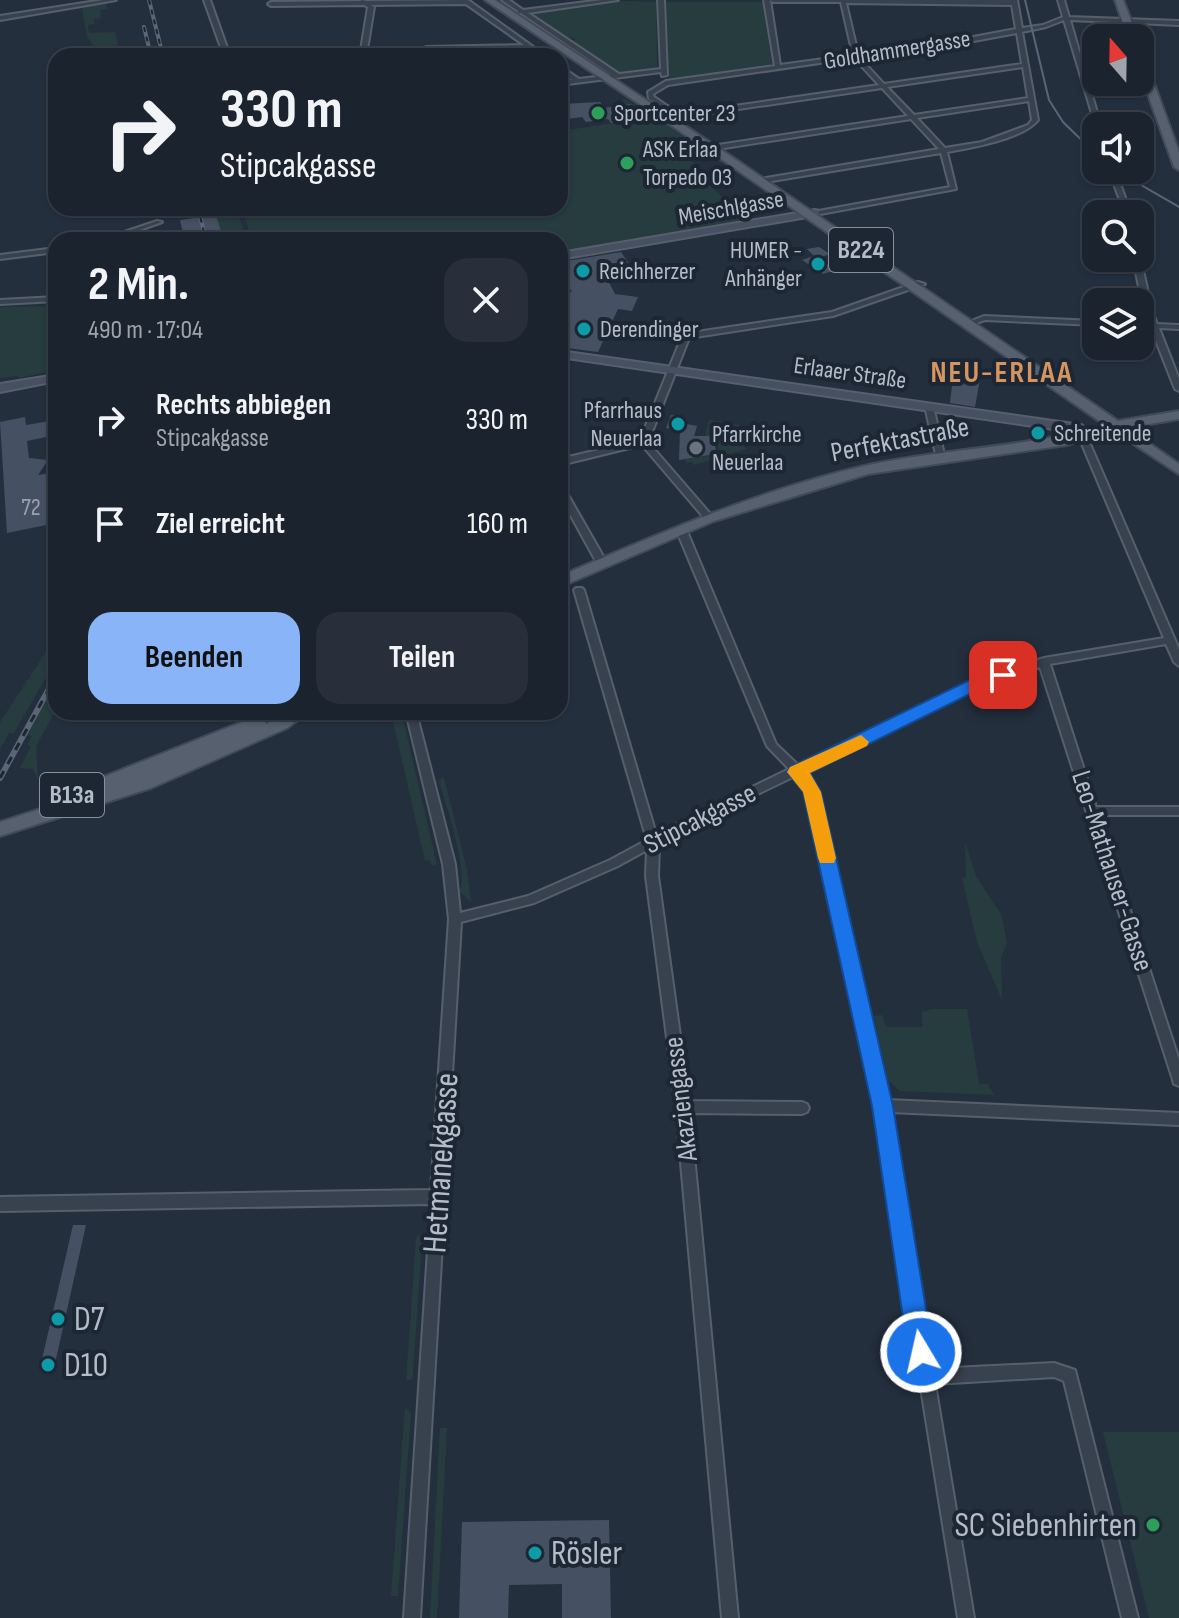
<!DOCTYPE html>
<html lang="de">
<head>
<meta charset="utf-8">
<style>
	:root { --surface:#1b232e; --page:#282f3a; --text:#f1f3f6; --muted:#a0a4aa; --line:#39404a; --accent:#8ab4f8 }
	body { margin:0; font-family:"Sofia Sans Condensed",sans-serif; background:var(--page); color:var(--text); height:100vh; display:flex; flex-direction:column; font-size:30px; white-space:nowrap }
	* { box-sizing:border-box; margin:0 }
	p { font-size:26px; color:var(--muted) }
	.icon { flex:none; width:44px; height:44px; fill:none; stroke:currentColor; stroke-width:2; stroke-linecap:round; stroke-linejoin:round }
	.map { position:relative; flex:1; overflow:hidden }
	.panel { position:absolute; left:48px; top:232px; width:520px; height:488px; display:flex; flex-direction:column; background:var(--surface); border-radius:24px; box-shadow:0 2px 6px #0004,0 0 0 2px var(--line) }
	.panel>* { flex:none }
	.top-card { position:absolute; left:48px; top:48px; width:520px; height:168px; border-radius:24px; box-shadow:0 2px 6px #0004,0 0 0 2px var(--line); background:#1b232e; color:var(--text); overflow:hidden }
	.needle { width:52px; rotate:340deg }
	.buttons { position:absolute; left:1082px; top:24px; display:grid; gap:16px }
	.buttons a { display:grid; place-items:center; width:72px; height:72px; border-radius:16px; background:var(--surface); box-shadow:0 2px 6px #0004,0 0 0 2px var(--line); font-size:40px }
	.pin { position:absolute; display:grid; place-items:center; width:68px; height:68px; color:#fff; margin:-34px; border-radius:16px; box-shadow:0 4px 12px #0006 }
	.me { position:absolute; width:88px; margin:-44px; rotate:351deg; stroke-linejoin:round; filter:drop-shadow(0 0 6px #0008) }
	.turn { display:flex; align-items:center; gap:28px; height:168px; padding:0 40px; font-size:36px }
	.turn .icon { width:104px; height:104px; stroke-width:2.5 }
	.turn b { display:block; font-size:56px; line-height:68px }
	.round { display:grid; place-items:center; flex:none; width:84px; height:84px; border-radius:24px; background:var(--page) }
	.headline { display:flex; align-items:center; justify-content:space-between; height:136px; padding:0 40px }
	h1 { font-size:48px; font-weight:700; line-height:60px }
	.action { display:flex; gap:16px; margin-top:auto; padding:16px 40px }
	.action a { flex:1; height:92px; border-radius:24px; background:var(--accent); color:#111; font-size:32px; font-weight:700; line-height:92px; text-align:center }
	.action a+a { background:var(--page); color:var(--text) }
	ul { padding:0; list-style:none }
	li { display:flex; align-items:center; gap:24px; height:104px; padding:0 40px }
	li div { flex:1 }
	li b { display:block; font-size:30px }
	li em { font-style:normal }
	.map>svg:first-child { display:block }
	.green { fill:#263c3f }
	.building { fill:#455162 }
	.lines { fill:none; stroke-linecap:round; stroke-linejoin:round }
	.street-casing { stroke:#565f6c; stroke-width:4 }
	.secondary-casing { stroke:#565f6c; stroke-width:4 }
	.primary-casing { stroke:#414a57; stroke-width:4 }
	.street { fill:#38414e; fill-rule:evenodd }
	.secondary { fill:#465061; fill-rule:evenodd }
	.primary { fill:#56606e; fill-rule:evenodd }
	.tram { stroke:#5a6575; stroke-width:2 }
	.rail-far1-casing { stroke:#5a6575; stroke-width:4 }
	.rail-casing { stroke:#5a6575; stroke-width:6 }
	.rail-far1 { stroke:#1d2633; stroke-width:2; stroke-dasharray:5; stroke-linecap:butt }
	.rail { stroke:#1d2633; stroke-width:3; stroke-dasharray:8; stroke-linecap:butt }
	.route { fill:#1a73e8; stroke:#114b97; stroke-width:2 }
	.slow { fill:#f59e0b }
	.leisure-dot { fill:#2e9e5b; stroke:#1d2633; stroke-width:3 }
	.culture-dot { fill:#0f9aa8; stroke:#1d2633; stroke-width:3 }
	.worship-dot { fill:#6b7280; stroke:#1d2633; stroke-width:3 }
	.labels { text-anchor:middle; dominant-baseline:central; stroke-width:8; stroke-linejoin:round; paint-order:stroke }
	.far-street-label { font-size:24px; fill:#b4bcc9; stroke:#1d2633 }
	.far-poi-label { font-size:24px; fill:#b4bcc9; stroke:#1d2633; text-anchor:start }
	.number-label { font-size:24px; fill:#98a1af }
	.shield { fill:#1d2633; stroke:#878f9c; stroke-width:2 }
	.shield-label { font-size:26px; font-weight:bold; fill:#b4bcc9 }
	.street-label { font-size:28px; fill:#b4bcc9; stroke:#1d2633 }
	.far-district-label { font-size:30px; font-weight:bold; letter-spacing:2px; fill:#d59563; stroke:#1d2633 }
	.near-street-label { font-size:34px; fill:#b4bcc9; stroke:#1d2633 }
	.near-poi-label { font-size:34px; fill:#b4bcc9; stroke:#1d2633; text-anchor:start }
</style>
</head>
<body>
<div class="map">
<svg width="1179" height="1618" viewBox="0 0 1179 1618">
	<rect width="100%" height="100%" fill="#242f3e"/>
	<path class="green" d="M622,1L656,2L657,67L654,69L621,73L574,44L575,38L564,37L530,14L560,7Z
		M666,2H764L775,65L676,79L668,77Z
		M101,3L106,4L108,9L100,10L101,18L94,19V24L88,25L89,33L115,32L119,50L91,52L90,47L93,45L87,37L82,8H74Z
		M622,98L657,117L683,137L678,144L741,221L560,251V240H252L242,208H560V131L640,119L612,102L624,101Z
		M214,208H236L247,240H213L211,233L220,231Z
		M56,306V370L19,378L18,376L0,378V307Z
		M709,420L740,425L737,438L747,449L694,465L692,462L687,463L685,459L716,455L715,451L720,450L714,439L717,436H705Z
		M56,637V660L14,733H9L0,749V722Z
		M56,682V710L36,746L38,780L33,769L20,768L31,746L27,745L32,736L27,735Z
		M391,712L402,714L437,865L432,866L430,860L425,861Z
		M444,778L467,870L471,902L459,891C470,871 445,804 439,780Z
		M965,842L976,876L1002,916L1007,943L1001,957L1002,1000L977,942L962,878L966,877Z
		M932,1009H967L979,1084H988L994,1095L900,1091L888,1080L874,1016L882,1015L886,1027H922V1012Z
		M420,1234H428L422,1241L413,1374L412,1379L406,1381L416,1238Z
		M405,1407L411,1413L398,1596H391Z
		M440,1428H447L437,1618H430Z
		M1103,1432H1179V1618H1149Z"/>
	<path class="building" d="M600,102L604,108L630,104L641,119L611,123L608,119L586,122L582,117L560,120V104Z
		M216,215L221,231L211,233L213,240H195L194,235L184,237L180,220Z
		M819,247L830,254L819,258L836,270L823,274L802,260L814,256L807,249Z
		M621,252L631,267L619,272L602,269L615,294L638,297L632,311L618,309L598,352L560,347V294L572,292L560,272V262Z
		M954,368L980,379L975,407L950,403Z
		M671,415L685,417L682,423L697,426L694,436H714L716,454L679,460L680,430L666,428Z
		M25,417L26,425L56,420V435L27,441L29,458L48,460L38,475L56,472V523L7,533L0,422Z
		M73,1225H86L54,1368H40Z
		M609,1520L611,1618H562V1584L509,1585L508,1618H459L462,1522Z"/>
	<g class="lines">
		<g class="street-casing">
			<path id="street" d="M103,0H116L0,20V16Z
				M204,0H210L230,56H224Z
				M361,0L367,1L468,0L546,56H539L529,49L424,50V48L426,47L524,45L466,4L371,5L374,7L366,56H360L368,7L364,5L271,6L268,4L271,2L361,1Z
				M502,0H509L523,10L602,0H618L528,13L619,74L661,69L658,0H664L667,75L662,76L661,72L560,85V81L572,80L560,71V66L579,79L612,75L521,13H518V11Z
				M764,0H770L780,65L853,55L841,2H773L770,0H1017L1022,28L1043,25L1063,17L1058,0H1064L1069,17L1179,21V25L1070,20L1101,126L1096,127L1064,20L1046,27L1022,32L1038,120C1023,139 971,148 947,152L956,189L815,215L812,213L813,212L950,187L941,153L766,182L763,180L766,178L939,149L911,119L718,149L715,147L718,145L908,116L882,88L678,118L649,99L648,92L666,81L775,66ZM846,3L1012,5L1016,29L952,41L858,54ZM1017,33L1022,64L884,84L860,58L952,45ZM854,58L879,85L679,114L654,97L653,94L668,85ZM1023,67L1028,98L914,115L887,87ZM1029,101L1032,120L1028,125L982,142L945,148L917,118Z
				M1109,170H1115L1131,214H1125Z
				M157,221L162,222L112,240H101Z
				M56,248V252L0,259V255Z
				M1140,257L1152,311L1157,324L1179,325V329L1159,328L1179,379V391L1175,389L1151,328L1140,327V323H1149L1144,311L1133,258Z
				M918,282L925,284L833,316L689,338L648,442L712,516V520H706L642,445L560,465V459L640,440L683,334L832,312Z
				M56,297V301L0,304V300Z
				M984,316L1096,321V325L985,320L968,326L964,324Z
				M926,404H929L933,406L945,459L944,461H938L937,459L925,406Z
				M1083,434L1087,437L1175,640L1179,650V666L1174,662L1166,644L1050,664L1096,807H1179V815H1099L1179,1060V1086L1174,1084L1173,1080L1040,667L986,684L804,771L812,779L817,792L887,1100L1179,1113V1125L890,1112L933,1369L1054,1363L1075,1370L1138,1618H1122L1064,1381L1054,1377L935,1384L974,1618H958L920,1382L918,1377L919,1374L875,1106L807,792L803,784L795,776L687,828L659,844L658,876L689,1101L802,1102L807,1104L809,1108L807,1112L802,1114L690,1113L738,1618H722L676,1107L646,876L647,850L618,866L534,903L461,922L420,1618H404L431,1204L0,1211V1197L431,1190L449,919L443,864L406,712H416L455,864L460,913L528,896L610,860L647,840L574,590L576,588H582L584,590L656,834L789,769L767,746L676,529L678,527H684L686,529L776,744L798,765L978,678L1044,658L1164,638L1079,437Z
				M560,485L564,488L607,563L605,565H599L597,563L560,496Z"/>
		</g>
		<g class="secondary-casing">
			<path id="secondary" d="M815,210L819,211V215L560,259V253Z
				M560,351L1081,425L1087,429L1081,433L560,357Z
				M56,375V381L0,392V384Z"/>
		</g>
		<g class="primary-casing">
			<path id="primary" d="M485,0H495L735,159L1118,421L1179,411V419L1127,428L1179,464V474L1114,431L1066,445L868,474L714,521L560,587V576C658,534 760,490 864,466C944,448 1026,448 1105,425L727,163Z
				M1115,0H1123L1138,38H1128Z
				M1140,56L1145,59L1179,152V170L1174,167L1140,72Z
				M288,712H309L287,728L151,788L0,836V822L84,795L80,790L83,785L252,718H264L266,724Z"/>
		</g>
		<use href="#street" class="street"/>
		<use href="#secondary" class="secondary"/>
		<use href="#primary" class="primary"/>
		<path class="tram" d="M1025,0L1049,100L1063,122L1096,154
			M1115,170L1179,207"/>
		<g class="rail-far1-casing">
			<path id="rail-far1" d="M149,0L163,56
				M144,27L151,56
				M198,208L206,240"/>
		</g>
		<g class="rail-casing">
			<path id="rail" d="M0,778L56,676"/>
		</g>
		<use href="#rail-far1" class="rail-far1"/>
		<use href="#rail" class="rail"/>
	</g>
	<path class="route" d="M1003,669L1011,675L1009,679L988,685L810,773L821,792L893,1106L933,1352L929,1360L921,1364L912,1360L908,1352L872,1106L803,792L787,772L790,767L976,677Z"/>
	<path class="slow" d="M861,735L869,742L867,746L810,773L821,792L836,858L834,863H820L818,858L803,792L787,772L790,767Z"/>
	<g class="leisure-dot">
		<circle cx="598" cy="113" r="8"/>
		<circle cx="627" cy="163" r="8"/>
		<circle cx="1153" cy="1525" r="8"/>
	</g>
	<g class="culture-dot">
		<circle cx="818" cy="264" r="8"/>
		<circle cx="583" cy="271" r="8"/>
		<circle cx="584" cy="329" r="8"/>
		<circle cx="678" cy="424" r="8"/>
		<circle cx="1038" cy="433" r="8"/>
		<circle cx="58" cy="1319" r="8"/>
		<circle cx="48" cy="1365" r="8"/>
		<circle cx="535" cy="1553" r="8"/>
	</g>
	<circle class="worship-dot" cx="696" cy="448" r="8"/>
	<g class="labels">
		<g class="far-street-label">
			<text transform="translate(897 50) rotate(-9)">Goldhammergasse</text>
			<text transform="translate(731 208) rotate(-10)">Meischlgasse</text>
			<text transform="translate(850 373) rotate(8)">Erlaaer Straße</text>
		</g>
		<g class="far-poi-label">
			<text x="614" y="113">Sportcenter 23</text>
			<text x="643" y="149">ASK Erlaa<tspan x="643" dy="28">Torpedo 03</tspan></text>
			<text x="802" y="250" text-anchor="end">HUMER -<tspan x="802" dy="28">Anhänger</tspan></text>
			<text x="599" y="271">Reichherzer</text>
			<text x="600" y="329">Derendinger</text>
			<text x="662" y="410" text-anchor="end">Pfarrhaus<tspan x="662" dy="28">Neuerlaa</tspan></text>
			<text x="1054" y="433">Schreitende</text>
			<text x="712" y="434">Pfarrkirche<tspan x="712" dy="28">Neuerlaa</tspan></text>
		</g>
		<g class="number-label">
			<text x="31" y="507">72</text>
		</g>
		<g class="shield">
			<rect x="829" y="228" width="64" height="44" rx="6"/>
			<rect x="40" y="773" width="64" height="44" rx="6"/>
		</g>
		<g class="shield-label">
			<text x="861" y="250">B224</text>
			<text x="72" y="795">B13a</text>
		</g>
		<g class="street-label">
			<text transform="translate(900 440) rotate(-11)">Perfektastraße</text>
			<text transform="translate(700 819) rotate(-27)">Stipcakgasse</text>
			<text transform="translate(1112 871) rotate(72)">Leo-Mathauser-Gasse</text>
			<text transform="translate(681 1099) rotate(-97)">Akaziengasse</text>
		</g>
		<g class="far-district-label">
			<text x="1002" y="373">NEU-ERLAA</text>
		</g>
		<g class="near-street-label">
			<text transform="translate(441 1163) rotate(-86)">Hetmanekgasse</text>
		</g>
		<g class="near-poi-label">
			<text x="74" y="1319">D7</text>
			<text x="64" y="1365">D10</text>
			<text x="1137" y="1525" text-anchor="end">SC Siebenhirten</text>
			<text x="551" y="1553">Rösler</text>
		</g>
	</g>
</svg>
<div class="buttons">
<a><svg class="needle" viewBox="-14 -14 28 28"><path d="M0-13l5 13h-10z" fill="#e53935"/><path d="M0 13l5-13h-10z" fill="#a0a4aa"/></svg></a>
<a><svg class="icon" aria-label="sound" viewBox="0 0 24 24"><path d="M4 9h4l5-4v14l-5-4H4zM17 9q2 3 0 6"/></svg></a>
<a><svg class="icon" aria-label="search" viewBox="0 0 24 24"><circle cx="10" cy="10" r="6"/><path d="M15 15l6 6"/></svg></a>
<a><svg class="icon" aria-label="layers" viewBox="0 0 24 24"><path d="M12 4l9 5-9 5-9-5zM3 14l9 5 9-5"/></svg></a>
</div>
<div class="pin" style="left:1003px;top:675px;background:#d93025"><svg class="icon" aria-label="arrive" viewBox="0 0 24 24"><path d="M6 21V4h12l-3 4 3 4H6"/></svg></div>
<svg class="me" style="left:921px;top:1352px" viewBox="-20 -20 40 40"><circle r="17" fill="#1a73e8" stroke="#fff" stroke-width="3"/><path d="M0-11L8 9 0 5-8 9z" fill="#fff"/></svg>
<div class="top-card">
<div class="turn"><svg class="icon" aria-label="right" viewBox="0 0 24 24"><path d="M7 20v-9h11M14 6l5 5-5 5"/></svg><div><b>330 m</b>Stipcakgasse</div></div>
</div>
<section class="panel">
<div class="headline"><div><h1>2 Min.</h1><p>490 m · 17:04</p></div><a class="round"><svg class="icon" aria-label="close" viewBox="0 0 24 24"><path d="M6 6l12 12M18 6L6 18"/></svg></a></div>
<ul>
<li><svg class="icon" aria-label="right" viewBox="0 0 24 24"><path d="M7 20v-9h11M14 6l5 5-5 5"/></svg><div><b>Rechts abbiegen</b><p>Stipcakgasse</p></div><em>330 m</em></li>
<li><svg class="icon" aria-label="arrive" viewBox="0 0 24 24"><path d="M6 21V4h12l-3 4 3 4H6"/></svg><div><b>Ziel erreicht</b></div><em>160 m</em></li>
</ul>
<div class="action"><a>Beenden</a><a>Teilen</a></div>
</section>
</div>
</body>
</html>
